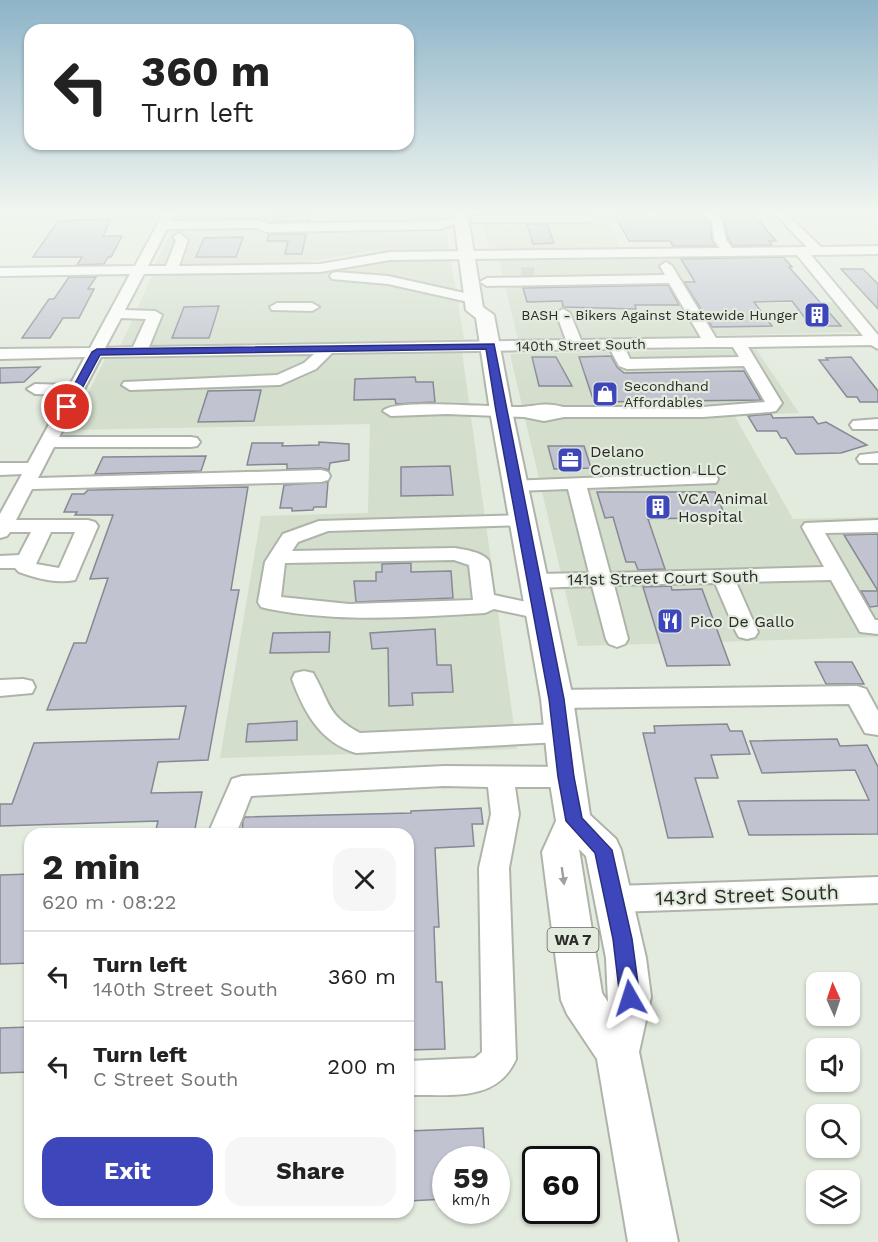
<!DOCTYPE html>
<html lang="en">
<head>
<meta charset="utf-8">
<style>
	:root { --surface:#fff; --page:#f6f6f6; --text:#222; --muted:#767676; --line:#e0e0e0; --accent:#3d47bb }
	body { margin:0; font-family:"Work Sans",sans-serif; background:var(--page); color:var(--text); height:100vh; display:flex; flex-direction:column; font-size:22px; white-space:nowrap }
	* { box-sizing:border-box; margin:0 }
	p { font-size:20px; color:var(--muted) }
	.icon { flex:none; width:33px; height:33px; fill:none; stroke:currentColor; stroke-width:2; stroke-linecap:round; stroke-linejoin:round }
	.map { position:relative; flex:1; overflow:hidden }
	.drawer { position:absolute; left:24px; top:828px; width:390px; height:390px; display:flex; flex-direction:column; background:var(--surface); border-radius:18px; box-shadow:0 2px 4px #0004 }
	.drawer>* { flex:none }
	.banner { position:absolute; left:24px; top:24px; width:390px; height:126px; border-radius:18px; box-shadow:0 2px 4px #0004; background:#fff; color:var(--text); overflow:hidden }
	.needle { width:39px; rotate:357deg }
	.fabs { position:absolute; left:806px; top:972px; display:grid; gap:12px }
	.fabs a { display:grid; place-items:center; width:54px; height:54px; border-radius:12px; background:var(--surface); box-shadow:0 2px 4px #0004; font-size:30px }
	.speed { position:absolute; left:432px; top:1146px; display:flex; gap:12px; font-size:30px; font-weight:700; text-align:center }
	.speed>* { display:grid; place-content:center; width:78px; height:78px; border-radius:50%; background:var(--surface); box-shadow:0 2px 4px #0004; line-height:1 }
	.speed small { font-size:15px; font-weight:400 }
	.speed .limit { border:3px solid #111; border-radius:9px; background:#fff; color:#111 }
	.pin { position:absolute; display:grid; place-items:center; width:51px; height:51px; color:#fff; margin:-26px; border:3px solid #fff; border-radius:50%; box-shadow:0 2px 6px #0007 }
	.me { position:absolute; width:66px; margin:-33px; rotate:354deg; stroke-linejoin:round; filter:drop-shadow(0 0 4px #0008) }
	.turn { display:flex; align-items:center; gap:21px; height:126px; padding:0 18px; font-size:27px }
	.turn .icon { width:78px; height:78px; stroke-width:2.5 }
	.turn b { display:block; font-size:42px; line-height:51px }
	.round { display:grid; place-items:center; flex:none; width:63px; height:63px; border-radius:18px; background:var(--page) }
	.summary { display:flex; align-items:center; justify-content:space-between; height:102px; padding:0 18px }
	h1 { font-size:36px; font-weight:700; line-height:45px }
	.cta { display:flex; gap:12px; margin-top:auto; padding:12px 18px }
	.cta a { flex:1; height:69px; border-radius:18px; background:var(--accent); color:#fff; font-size:24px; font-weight:700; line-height:69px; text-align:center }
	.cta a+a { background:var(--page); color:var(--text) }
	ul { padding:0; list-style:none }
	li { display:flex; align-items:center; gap:18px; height:90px; padding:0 18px; border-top:2px solid var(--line) }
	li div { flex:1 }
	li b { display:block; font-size:22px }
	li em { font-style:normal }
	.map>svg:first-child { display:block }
	.built { fill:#d3decc }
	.building { fill:#c1c4d0; stroke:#868994; stroke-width:1.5 }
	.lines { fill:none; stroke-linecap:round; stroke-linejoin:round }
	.minor-tunnel { stroke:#bec4b9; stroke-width:13; stroke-dasharray:13 7; stroke-linecap:butt }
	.minor-casing { stroke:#aeb4a9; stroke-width:4 }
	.major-casing { stroke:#aeb4a9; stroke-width:4 }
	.minor { fill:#fff; fill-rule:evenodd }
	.major { fill:#fff; fill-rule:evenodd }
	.oneway { fill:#9fa09e }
	.route { fill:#3d47bb; stroke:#282e7a; stroke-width:1.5 }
	.labels { text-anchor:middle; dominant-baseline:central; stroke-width:4.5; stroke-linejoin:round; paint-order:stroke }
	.far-poi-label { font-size:14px; fill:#292c27; stroke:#e3eade; text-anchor:end }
	.far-street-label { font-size:14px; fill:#292c27; stroke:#e3eade }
	.shield { fill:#e3eade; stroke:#61655e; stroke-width:1.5 }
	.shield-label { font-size:15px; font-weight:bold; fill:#292c27 }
	.poi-label { font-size:16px; fill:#292c27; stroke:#e3eade; text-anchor:start }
	.street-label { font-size:16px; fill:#292c27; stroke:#e3eade }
	.near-street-label { font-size:20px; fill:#292c27; stroke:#e3eade }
</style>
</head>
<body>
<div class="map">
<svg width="878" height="1242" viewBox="0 0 878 1242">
	<rect width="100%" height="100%" fill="#e3eade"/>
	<path class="built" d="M181,212H444L449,250L370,251L303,263L155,265Z
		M481,212H603L621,249L504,251L488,245Z
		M738,254L755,277L750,303L834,302L861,332L518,340L499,261L510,257Z
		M439,259L451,261L464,339L120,347L153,274L333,272L379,260Z
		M756,349L799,413L734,415L793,519L878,517V637L578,646L510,354Z
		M462,352L517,749L220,758L261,516L368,513L370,424L70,430L105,359Z"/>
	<path class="building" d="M276,212H310L309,221L273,222Z
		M613,212H646L648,217L653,219L661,216L662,212H699L710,223L712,240L716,246H673L670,241H629Z
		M718,212H751L776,241H769L772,245L733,246L728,239L724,219Z
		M111,219L103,236H122L111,257H108L104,264L77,265L82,257H33L58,221Z
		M527,224H547L554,243L533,244Z
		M269,234H306L302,254H285L288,241H267Z
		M243,237L236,257H196L204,238Z
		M783,257L792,267H789L841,326H811L792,301L754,302L772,326L712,327L684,282H695L681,259Z
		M841,269H863L878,284V309Z
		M69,277H96L88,289H94L79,318H63L50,338H22L49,299H54Z
		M668,285L679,305H635L636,309L563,307L562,301L527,302L523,288Z
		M219,306L209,338H172L184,307Z
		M611,356L617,367L624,373L744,371L761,400L594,402L579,357Z
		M532,357H556L572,386H539Z
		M851,357L878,391V402H860L857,397H847L819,360H828L826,358Z
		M40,367L24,382L0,383V368Z
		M415,377L416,382H433L435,402L396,404L395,399L354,400L355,379Z
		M261,390L254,421L198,422L208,391Z
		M771,414L773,418L813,417L818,424L826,422L867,445L841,453L796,454L786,438H781L777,431H757L748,416Z
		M319,442L349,444V460L330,463L329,470L321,468L287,469V464L247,465L252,443H283L282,446L319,445Z
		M548,446H584L591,468L554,469Z
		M206,456L201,471L95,474L103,457Z
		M450,466L453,495L401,496V467Z
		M328,482L326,507H314L313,510L292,511V508H280L284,485Z
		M248,487L231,590H239L208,760L158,762L151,793L202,792L194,834H155L158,821L0,826V804H12L34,743L179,739L186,706L47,710L74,643H86L108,578L90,579L113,515H75L77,512H64L72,494H84L88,490Z
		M597,492H715L725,515H691L692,518L648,519L665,569L638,570L635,562H626L613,517L605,518Z
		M878,534V591L844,535Z
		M411,563V572L451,571L453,598L356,602L354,581H376V572H382V564Z
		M671,586L672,590L702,589L730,665L667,666L643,587Z
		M861,591H878V606L870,607Z
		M435,629L437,665H451L453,692L412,693L413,705L389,706L388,648L372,649L370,633Z
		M330,632L329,652L270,653L273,633Z
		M815,662H852L864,684H826Z
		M297,721V740L246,742L248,724Z
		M727,724L730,731H742L750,754L711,755L718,778H695L713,837L668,838L643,733H655L654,726Z
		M837,739L840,746L867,745L878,767V834L749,835L738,801L869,800L855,770L762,773L750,741Z
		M481,808L483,824H472L474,846L435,848L439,927H434L436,982H442L445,1049L408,1050V834H242L243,821L245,817L411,813V811Z
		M30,874V963L0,964V875Z
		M30,1027V1072L0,1073V1028Z
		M483,1128L485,1160H446V1199L408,1201V1131Z"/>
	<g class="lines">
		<path class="minor-tunnel" d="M521,274H538"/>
		<g class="minor-casing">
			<path id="minor" d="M164,212H176L171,221L258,220L269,224L439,221L461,216L467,219L440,229L267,232L256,228L167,229L148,266H166L176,241L173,237L179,233L188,240L179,266L320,264L390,252L720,248L714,240L712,222L701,212H714L722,219L726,240L732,248L807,247L773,212H785L821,247L878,246V254L811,255L878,335V349L871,345L748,347L782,403L776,411L770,412L703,417H564L544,421L524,417L447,414L391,416L383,411C393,398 499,408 521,407C538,406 545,402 563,407H703L765,402L744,366L627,369L619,366L610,349L332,353L316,369L280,385L130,390L122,385L124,382L277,375L304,363L314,354L101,357L59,437H191L197,438L200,442L197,446L191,447H54L38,478L321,470L328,472L330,476L328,480L321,482L32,489L16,520H88L95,522L98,526L75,580C56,584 36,578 19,572L15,568H0V556L19,555L31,532H10L7,536L0,538V514L22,474L0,475V463H28L65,395L35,394L27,389L35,384L70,385L85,357L0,359V349L90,348L130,274L0,276V268L135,266ZM797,255L863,336L716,338L672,266L666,262L660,266L665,275L487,278L480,282L487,286L669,283L701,338L581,340L570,313L563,309L556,313L566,340L149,347L162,315L155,311L125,310L144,274L320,272L390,260ZM121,318L146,319L133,347L105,348ZM713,347H733L739,357L630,359L625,348ZM51,532H75L59,568L36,564Z
				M648,212H660V214L654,217L650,216Z
				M476,216H589L595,219L589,222H472V218Z
				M337,272L388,276L478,296L480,299L473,303L388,284L332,279L330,276L332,273Z
				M277,303H312L319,307L312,311L272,310L270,307Z
				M878,419V429H853L850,425L853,421Z
				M878,453V463H860L857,459L860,455Z
				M709,473L716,475L718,479L716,483L587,488L610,573L824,567L802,527L805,523L878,520V532L825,533L875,620H878V634L860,632L831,580L736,582L758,632L755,637L747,639L739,637L736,632L715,583L614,585L628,639L625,644L617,647L609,644L606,639L592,586L536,588L528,586L525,581L528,576L536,574L589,573L568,489L516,491L509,489L507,485L509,481Z
				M523,515L530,517L533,521L530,525L328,531L298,542L292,551L455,548C465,550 483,552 489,561L494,595L549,607L552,612L549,617L541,619L494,609L485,613C412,617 341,623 269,609L261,607L258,602L265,562L283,534L319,521ZM454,560L469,565L473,600L349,604L281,597L285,563Z
				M304,671L313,673C330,702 326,715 360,733L560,724L569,726L573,733L569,740L560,742L356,753C320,742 304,712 292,679L295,673Z
				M23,679L32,681L35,687L32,693L0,696V680Z
				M857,686L866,689L878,711V735L865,733L849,704L557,708L548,705L545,699L548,693L557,690Z
				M444,766L566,767L575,770L579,777L575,784L566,787H515L519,814L509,868L516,1059C497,1103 449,1094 408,1095V1061L475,1058L482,1052L479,868L491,814L488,787L444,786L251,796L236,834H208L232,779L242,776Z
				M878,877V903L615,912L604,908L600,899L604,890L615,886Z"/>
		</g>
		<g class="major-casing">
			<path id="major" d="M453,212H467L483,307L494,315L512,411L573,699L590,815L616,839L621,850L646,958L651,997L639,1052L678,1242H628L597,1059L567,1014L561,1000L542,852L556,821L549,777L541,699L490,411L476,318L466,310ZM579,849L586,856L606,958L608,1002L602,993Z"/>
		</g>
		<use href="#minor" class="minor"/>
		<use href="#major" class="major"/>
	</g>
	<defs><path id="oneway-solid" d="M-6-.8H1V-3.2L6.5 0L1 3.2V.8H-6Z" transform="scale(1.5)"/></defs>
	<use class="oneway" href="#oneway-solid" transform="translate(563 876) rotate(82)"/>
	<linearGradient id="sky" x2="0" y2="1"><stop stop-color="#8db4c8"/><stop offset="0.55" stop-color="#f2f6f0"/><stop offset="1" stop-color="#f2f6f0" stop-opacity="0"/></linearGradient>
	<rect width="878" height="386" fill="url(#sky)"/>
	<path class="route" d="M494,344L564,699L574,777L582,818L612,850L632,939L640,998L637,1004L630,1007L623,1004L620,998L613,939L595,853L566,821L558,777L549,699L496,411L486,349L100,355L71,409L62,407L92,352L97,349Z"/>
	<defs>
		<g id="building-square" transform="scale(1.35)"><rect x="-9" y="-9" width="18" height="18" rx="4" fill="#3d47bb" stroke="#e3eade"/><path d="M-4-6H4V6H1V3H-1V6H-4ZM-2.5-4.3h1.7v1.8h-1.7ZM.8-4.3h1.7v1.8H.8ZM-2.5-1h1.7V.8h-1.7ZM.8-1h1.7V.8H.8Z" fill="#fff"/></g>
		<g id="shop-square" transform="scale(1.35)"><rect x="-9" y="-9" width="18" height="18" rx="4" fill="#3d47bb" stroke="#e3eade"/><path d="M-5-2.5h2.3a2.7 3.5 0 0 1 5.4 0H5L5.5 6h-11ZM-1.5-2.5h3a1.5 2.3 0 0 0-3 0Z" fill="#fff"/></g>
		<g id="office-square" transform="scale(1.35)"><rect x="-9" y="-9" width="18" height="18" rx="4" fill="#3d47bb" stroke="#e3eade"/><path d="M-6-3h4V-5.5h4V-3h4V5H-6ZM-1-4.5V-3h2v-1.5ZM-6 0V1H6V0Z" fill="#fff"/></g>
		<g id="restaurant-square" transform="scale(1.35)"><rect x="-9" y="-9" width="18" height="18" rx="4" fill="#3d47bb" stroke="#e3eade"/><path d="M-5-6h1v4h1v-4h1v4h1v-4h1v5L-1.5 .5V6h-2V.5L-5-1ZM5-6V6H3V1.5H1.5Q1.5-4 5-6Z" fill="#fff"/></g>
	</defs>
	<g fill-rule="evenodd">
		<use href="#building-square" x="817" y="315"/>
		<use href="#shop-square" x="605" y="394"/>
		<use href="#office-square" x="570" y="460"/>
		<use href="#building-square" x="658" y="507"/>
		<use href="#restaurant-square" x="670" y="621"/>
	</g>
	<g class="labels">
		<g class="far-poi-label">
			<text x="798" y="315">BASH - Bikers Against Statewide Hunger</text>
			<text x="624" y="386" text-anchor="start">Secondhand<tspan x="624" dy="16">Affordables</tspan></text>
		</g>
		<g class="far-street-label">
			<text transform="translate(581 345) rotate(-1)">140th Street South</text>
		</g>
		<rect class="shield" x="547.5" y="928" width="51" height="24" rx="4.5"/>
		<g class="shield-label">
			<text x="573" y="940">WA 7</text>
		</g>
		<g class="poi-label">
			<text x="590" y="451">Delano<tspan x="590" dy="18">Construction LLC</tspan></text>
			<text x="678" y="498">VCA Animal<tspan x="678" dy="18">Hospital</tspan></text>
			<text x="690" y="621">Pico De Gallo</text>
		</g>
		<g class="street-label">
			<text transform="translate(663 578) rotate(-1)">141st Street Court South</text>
		</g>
		<g class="near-street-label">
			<text transform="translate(747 895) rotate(-2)">143rd Street South</text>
		</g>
	</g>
</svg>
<div class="fabs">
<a><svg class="needle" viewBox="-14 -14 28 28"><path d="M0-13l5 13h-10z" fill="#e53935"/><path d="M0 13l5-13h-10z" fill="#767676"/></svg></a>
<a><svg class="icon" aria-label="sound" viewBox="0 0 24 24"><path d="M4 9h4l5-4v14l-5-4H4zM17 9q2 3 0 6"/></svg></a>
<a><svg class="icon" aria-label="search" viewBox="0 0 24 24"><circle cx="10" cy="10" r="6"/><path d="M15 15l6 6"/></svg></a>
<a><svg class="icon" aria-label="layers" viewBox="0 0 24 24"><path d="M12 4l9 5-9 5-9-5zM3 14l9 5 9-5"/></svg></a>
</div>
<div class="speed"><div>59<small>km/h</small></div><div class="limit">60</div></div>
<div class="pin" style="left:67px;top:407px;background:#d93025"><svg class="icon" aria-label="arrive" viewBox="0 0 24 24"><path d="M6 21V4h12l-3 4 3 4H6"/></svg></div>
<svg class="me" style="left:630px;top:998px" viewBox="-20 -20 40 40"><path d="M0-17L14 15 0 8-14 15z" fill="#3d47bb" stroke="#fff" stroke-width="4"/></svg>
<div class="banner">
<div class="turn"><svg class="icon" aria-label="left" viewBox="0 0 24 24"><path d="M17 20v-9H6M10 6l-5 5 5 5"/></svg><div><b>360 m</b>Turn left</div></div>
</div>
<section class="drawer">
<div class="summary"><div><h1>2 min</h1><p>620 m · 08:22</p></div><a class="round"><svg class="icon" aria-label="close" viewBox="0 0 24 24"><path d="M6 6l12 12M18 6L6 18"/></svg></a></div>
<ul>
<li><svg class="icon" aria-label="left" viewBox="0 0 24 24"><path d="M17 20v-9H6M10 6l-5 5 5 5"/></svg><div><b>Turn left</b><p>140th Street South</p></div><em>360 m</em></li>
<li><svg class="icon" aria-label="left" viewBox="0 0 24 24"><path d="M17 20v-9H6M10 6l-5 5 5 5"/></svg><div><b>Turn left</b><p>C Street South</p></div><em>200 m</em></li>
</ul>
<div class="cta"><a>Exit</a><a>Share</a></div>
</section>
</div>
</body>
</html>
